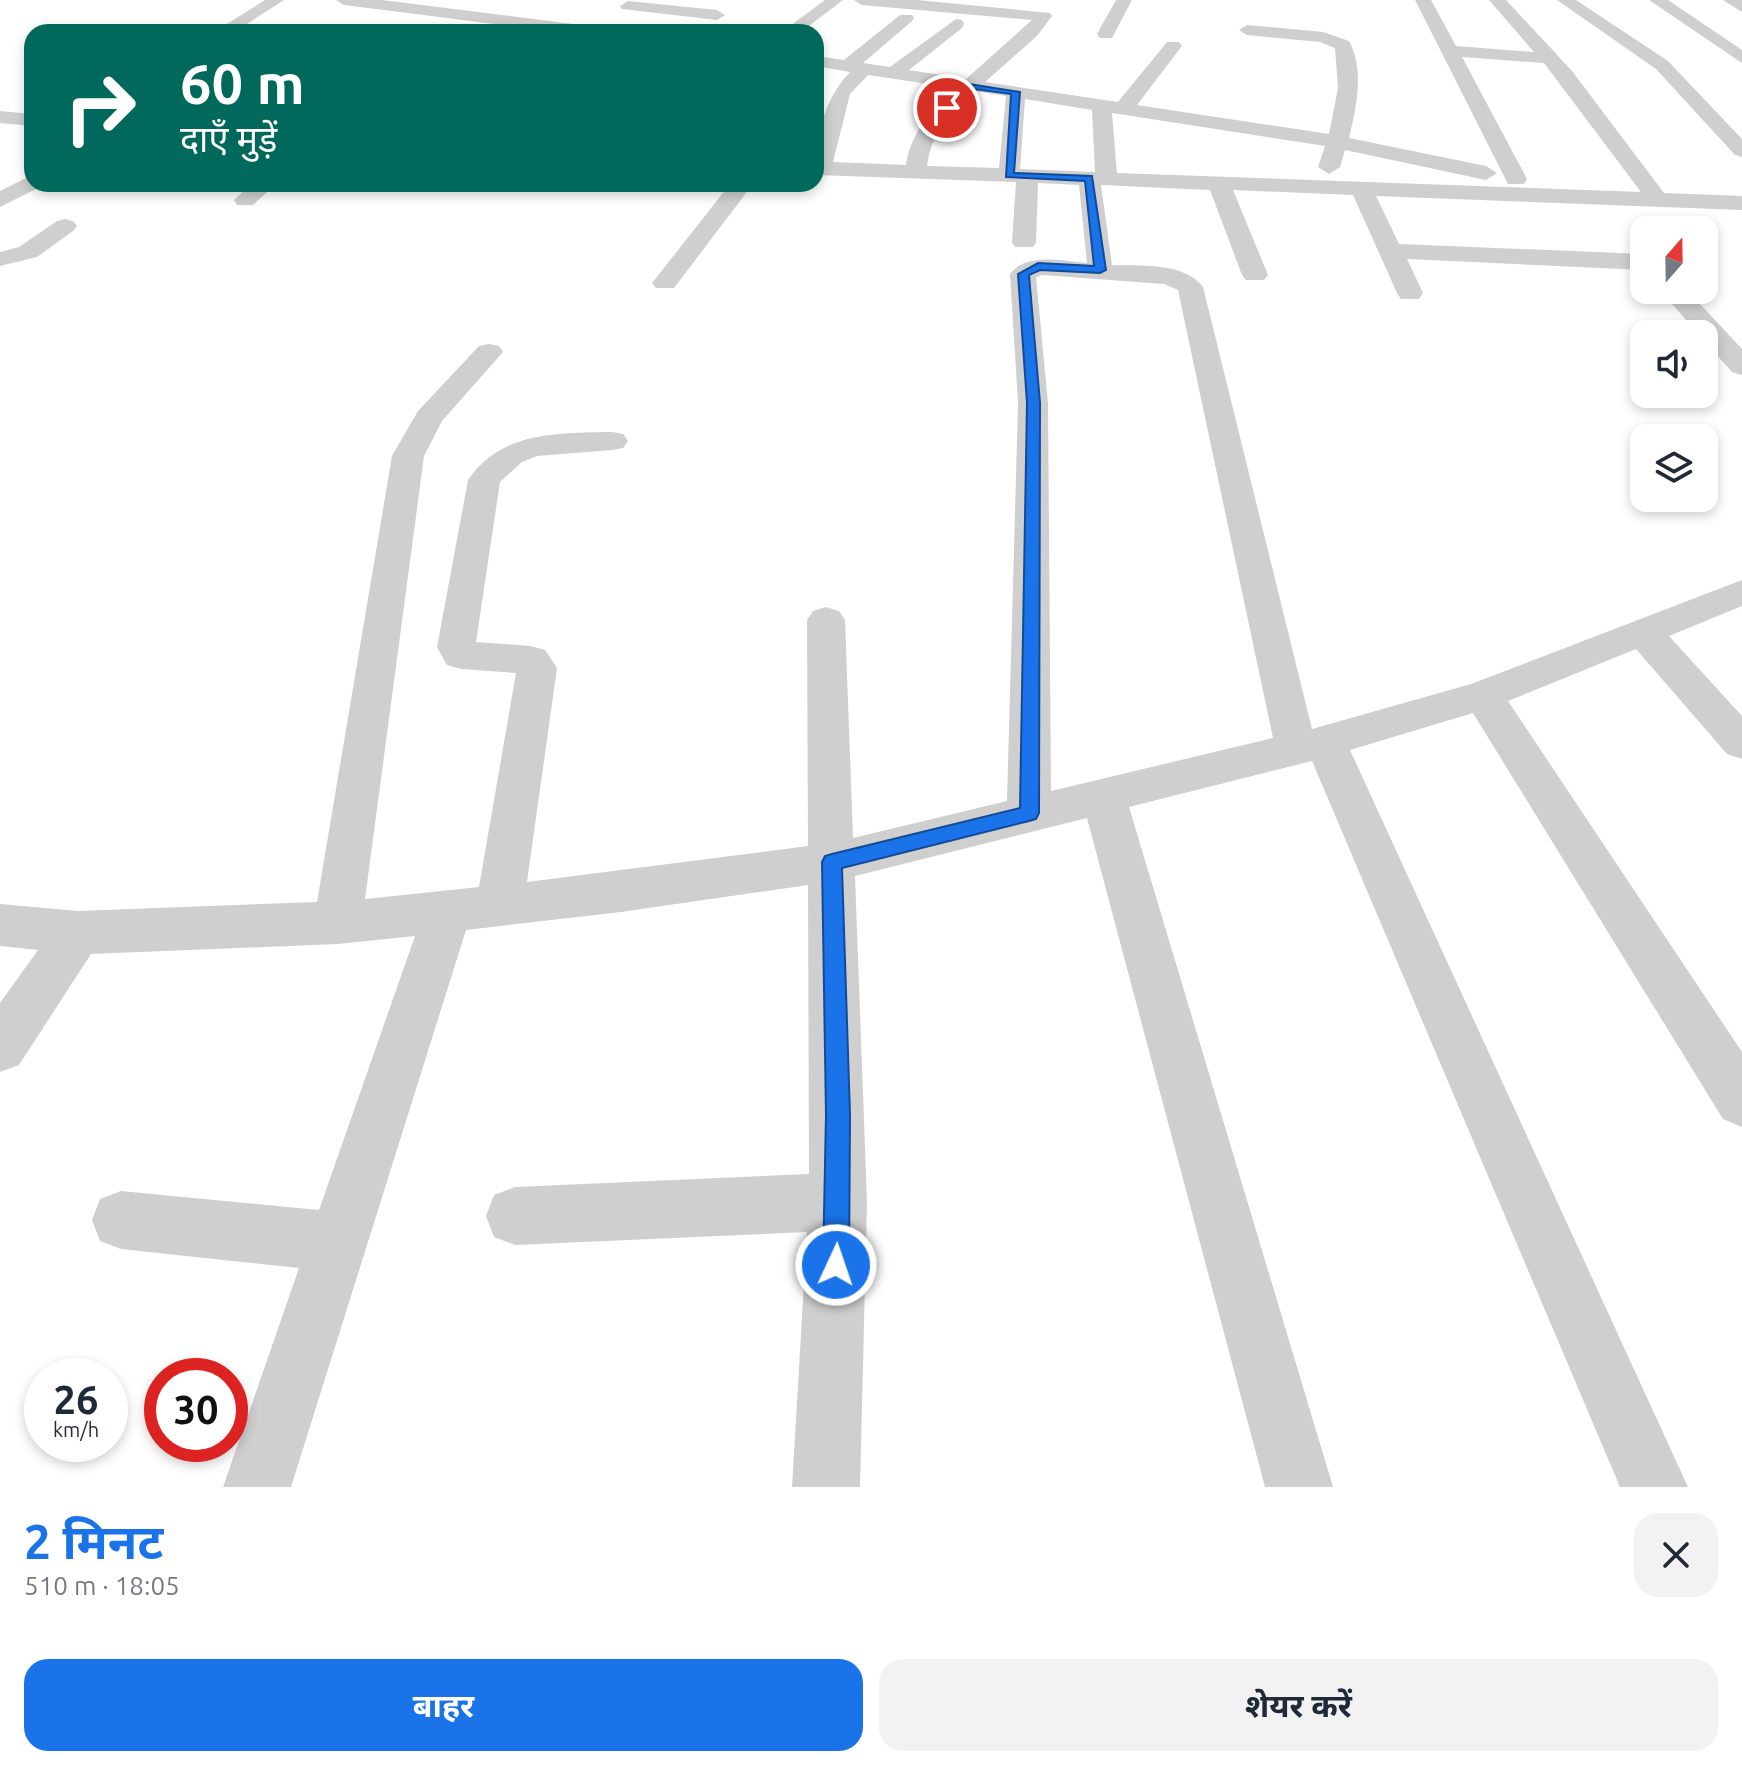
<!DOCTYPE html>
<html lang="hi">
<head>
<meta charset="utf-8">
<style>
	:root { --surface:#fff; --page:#f2f2f3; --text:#1f2937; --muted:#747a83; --accent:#1a73e8 }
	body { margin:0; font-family:Ubuntu,"Noto Sans Devanagari",sans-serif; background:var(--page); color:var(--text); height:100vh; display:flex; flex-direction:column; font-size:30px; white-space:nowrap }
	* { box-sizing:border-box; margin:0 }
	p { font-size:26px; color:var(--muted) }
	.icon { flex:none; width:44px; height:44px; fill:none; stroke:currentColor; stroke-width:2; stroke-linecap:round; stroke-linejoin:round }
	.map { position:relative; height:1487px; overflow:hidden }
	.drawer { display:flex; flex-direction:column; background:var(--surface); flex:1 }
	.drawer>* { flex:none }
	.banner { position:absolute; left:24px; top:24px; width:800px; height:168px; border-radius:24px; box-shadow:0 4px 12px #0003; background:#00695c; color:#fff; overflow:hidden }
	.needle { width:52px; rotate:20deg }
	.fabs { position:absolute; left:1630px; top:216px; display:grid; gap:16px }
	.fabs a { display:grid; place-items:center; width:88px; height:88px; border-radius:16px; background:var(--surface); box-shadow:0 4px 12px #0003; font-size:40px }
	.speed { position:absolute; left:24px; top:1358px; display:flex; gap:16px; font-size:40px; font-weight:700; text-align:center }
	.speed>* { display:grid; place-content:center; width:104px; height:104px; border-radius:50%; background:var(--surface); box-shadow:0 4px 12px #0003; line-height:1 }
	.speed small { font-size:20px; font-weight:400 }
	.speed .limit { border:12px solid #d22; background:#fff; color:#111 }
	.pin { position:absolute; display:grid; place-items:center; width:68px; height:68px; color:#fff; margin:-34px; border:4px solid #fff; border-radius:50%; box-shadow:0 2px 8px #0007 }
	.me { position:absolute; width:88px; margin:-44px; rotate:3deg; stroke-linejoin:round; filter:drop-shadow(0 0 6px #0008) }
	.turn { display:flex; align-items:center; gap:28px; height:168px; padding:0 24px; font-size:36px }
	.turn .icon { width:104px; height:104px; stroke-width:2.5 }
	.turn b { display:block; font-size:56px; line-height:68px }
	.round { display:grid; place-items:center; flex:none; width:84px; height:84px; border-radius:24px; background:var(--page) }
	.overview { display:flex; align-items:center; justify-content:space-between; height:136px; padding:0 24px }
	h1 { font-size:48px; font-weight:700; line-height:60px; color:var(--accent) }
	.button { display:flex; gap:16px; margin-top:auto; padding:16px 24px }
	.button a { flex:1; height:92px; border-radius:24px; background:var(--accent); color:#fff; font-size:32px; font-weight:700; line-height:92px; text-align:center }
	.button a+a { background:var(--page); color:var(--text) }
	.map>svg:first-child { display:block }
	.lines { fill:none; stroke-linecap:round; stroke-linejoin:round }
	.minor { fill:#cfcfcf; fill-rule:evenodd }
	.route { fill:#1a73e8; stroke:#114b97; stroke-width:2 }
</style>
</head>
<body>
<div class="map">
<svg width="1742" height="1487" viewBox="0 0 1742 1487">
	<rect width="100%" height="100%" fill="#fff"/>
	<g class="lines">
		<path class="minor" d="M265,0H284L234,32H214Z
			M336,0H382L597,27L605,32H557L344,5Z
			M825,0H843L801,32H782Z
			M854,0H917L1050,13L1052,16L1037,36L985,82L1118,102L1167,42H1179L1182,46L1137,105L1329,134L1338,88L1335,48L1320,42L1247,35L1239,30L1247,25L1323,32L1349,41C1365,70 1356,108 1349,138L1486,166L1497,173L1486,180L1345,150L1340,167L1329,174L1318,167L1325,146L1112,113L1117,173L1641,192L1544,63L1462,57L1527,179L1524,184H1508L1415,0H1431L1456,46L1534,52L1489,0H1506L1572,71L1664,193L1742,196V210L1376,196L1399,244L1644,254V270L1407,259L1423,293L1419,299H1401L1397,293L1353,195L1233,190L1268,275L1264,280H1246L1242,275L1210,190L1101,185L1112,265C1139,266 1185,262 1203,287L1312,729L1471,684L1742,580V606L1669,636L1742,716V759L1727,754L1636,649L1508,701L1742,1052V1127L1723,1119L1473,713L1350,750L1688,1487H1620L1312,761L1129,807L1333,1487H1265L1087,818L855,876L867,1202L860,1487H792L807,1232L515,1245L494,1237L486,1216L494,1195L515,1187L809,1174L808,885L621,912L466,930L291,1487H223L299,1268L121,1249L100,1241L92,1220L100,1199L121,1191L319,1210L415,936L338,944L91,954L19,1065L0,1072V1003L38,950L0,946V904L78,911L317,902L392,456L418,411L479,346L489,344L499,346L503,352L442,421L424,456L365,899L479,887L516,673L461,669L447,665L437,647L468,480C501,431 559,433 612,432L623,434L628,441L623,448L612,450L537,456L522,462L500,482L476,642L531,646L545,650L557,668L527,882L808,846L807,620L813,611L826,607L839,611L845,620L853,838L1007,801L1018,403L1010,274C1026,252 1063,261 1087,263L1079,185L1038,183L1036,242L1033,247H1015L1012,242L1016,182L816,175C816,135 823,101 850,72L816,66V56L844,60L900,15H912L914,18L912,21L863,63L890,67L956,19L962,20L964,24L962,28L909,70L966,79L1032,20L862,5ZM868,75L955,88C932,110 911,132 906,165L833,162L850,94ZM974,91L1006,96L999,168L927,166C931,133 951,112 974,91ZM1025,99L1092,110L1095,172L1020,169ZM1042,275L1164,284L1178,290L1273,738L1051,791L1048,403L1036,277Z
			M1116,0H1132L1112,38H1100L1097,34Z
			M1557,0H1576L1668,61L1742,139V157L1735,155L1656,69Z
			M1649,0H1668L1742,50V63Z
			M1723,0H1742V12Z
			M628,1L717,10L725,15L717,20L622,9L620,6Z
			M0,111L32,114V126L0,123Z
			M32,175V184H42L40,187L0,207V191Z
			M251,184H276L253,205H237L234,200Z
			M730,184H753L674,288H656L652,283L656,278Z
			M65,219L73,221L77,226L73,231L37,257L0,266V252L19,247L57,221Z
			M1660,290H1687L1742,349V375L1732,372L1704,341V334H1698Z"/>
	</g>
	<path class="route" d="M969,84L1020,92L1014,173L1092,176L1106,270L1100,273L1040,270L1029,275L1040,403L1039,813L1036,819L1029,821L842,868L850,1115L849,1265L845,1274L836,1278L826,1274L823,1265L826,1115L822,862L825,856L832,854L1020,808L1027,403L1018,274L1038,263L1094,266L1085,181L1006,177L1011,94L974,89L950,109H944V106Z"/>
</svg>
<div class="fabs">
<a><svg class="needle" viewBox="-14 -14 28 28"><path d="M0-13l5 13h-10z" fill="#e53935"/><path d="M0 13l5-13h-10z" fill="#747a83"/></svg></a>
<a><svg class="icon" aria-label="sound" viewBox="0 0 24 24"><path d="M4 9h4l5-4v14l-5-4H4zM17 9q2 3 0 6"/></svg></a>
<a><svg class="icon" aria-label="layers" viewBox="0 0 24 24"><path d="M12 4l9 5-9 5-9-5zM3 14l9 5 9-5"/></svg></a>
</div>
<div class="speed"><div>26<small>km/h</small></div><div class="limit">30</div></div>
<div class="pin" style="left:947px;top:108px;background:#d93025"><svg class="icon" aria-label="arrive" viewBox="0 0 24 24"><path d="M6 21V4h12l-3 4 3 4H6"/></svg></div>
<svg class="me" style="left:836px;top:1265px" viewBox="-20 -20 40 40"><circle r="17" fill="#1a73e8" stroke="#fff" stroke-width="3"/><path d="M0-11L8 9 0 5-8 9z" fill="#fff"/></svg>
<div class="banner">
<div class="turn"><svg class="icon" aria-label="right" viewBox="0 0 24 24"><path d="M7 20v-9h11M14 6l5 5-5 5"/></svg><div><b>60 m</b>दाएँ मुड़ें</div></div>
</div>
</div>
<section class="drawer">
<div class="overview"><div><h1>2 मिनट</h1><p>510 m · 18:05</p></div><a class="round"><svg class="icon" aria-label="close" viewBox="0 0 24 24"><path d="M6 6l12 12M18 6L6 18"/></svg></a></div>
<div class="button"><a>बाहर</a><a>शेयर करें</a></div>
</section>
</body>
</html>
